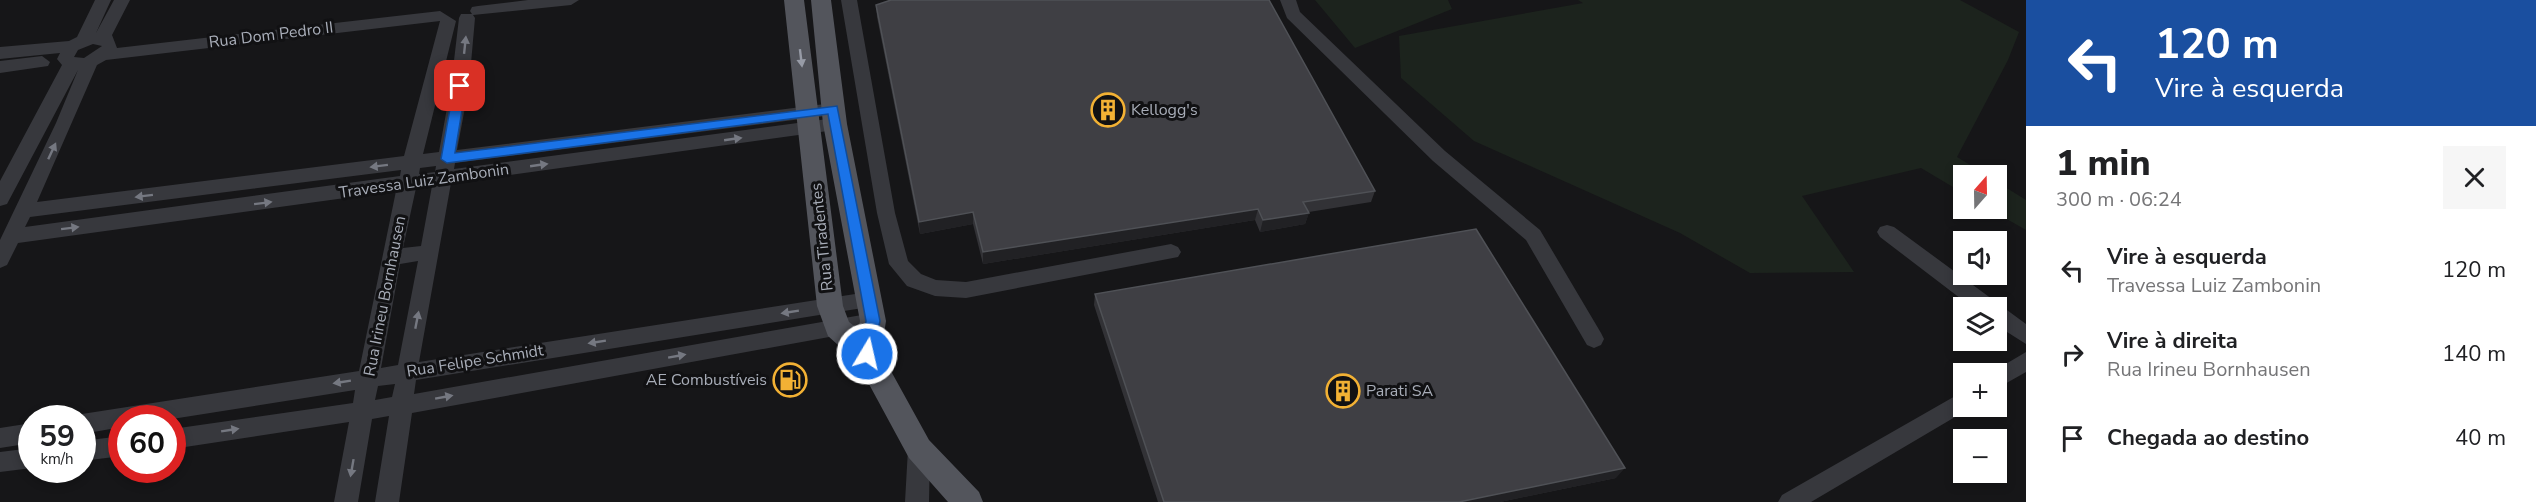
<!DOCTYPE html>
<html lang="pt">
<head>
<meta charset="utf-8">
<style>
	:root { --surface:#fff; --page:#f6f6f6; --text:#202124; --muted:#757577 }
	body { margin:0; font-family:"Nunito Sans",sans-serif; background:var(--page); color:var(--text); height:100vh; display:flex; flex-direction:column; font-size:22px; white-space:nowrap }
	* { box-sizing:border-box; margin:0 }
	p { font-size:20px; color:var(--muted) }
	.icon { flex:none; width:33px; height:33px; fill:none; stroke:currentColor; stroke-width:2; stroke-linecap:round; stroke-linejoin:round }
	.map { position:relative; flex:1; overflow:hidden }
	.details { display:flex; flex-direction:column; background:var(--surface); width:510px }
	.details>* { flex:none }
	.top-card { background:#1a4fa0; color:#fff; overflow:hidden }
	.needle { width:39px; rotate:20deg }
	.buttons { position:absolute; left:1953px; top:165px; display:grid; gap:12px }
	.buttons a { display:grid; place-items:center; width:54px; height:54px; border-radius:0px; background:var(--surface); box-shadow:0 3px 9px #0003; font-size:30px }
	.speed { position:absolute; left:18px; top:405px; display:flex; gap:12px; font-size:30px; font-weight:700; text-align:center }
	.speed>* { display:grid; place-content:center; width:78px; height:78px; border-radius:50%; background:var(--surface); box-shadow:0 3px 9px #0003; line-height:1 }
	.speed small { font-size:15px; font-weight:400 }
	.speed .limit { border:9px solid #d22; background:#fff; color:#111 }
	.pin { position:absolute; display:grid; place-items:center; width:51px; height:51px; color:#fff; margin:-26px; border-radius:12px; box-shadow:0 3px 9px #0006 }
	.me { position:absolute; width:66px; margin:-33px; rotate:9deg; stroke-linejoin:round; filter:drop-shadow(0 0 4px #0008) }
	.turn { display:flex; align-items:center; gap:21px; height:126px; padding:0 30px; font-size:27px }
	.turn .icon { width:78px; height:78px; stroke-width:2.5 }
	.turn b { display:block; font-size:42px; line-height:51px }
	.round { display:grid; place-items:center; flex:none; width:63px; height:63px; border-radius:0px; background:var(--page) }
	.head { display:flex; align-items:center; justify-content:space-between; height:102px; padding:0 30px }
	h1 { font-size:36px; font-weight:800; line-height:45px }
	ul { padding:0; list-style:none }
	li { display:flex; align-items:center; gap:18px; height:84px; padding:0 30px }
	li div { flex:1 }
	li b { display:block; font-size:22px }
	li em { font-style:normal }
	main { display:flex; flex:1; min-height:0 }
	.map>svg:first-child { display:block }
	.green { fill:#1c231d }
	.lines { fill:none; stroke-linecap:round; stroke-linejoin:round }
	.minor { fill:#37383d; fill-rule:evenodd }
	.major { fill:#53555c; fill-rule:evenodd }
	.wall { fill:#323236 }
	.shaded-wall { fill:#212124 }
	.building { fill:#3f3f44; stroke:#4f5156; stroke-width:1.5 }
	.oneway { fill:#757881 }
	.oneway2 { fill:#979ba6 }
	.route { fill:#1a73e8; stroke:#114b97; stroke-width:1.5 }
	.labels { text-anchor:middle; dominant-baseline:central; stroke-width:6; stroke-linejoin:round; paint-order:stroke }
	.street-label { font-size:16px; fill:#a8adb8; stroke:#111113 }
	.poi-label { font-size:16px; fill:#a8adb8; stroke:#111113; text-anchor:start }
</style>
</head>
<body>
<main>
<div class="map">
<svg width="2026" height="502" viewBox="0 0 2026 502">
	<rect width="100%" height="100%" fill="#161618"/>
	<path class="green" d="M1315,0H1448L1452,9L1355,48Z
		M1578,0H1960L2019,32L2008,60L1957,157L1987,175L1964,176L1963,193L1921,168L1802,196L1854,272L1750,273L1680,233L1474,141L1401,78L1399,36L1583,3Z
		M1997,182L2026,200V230L1989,209L1996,208Z"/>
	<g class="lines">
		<path class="minor" d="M95,0H111L96,33L114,0H130L112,35L117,48L440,11L456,21L423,154L439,152L451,86L459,18L461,14H472L470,11L472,7L478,6L528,0H579L571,5L473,15L475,18L469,86L457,150L833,103L839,105L842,109L833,115L455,163L454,169L835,118L841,120L844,124L841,128L835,130L451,183L419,362L868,292L875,294L878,300L875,306L416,380L414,394L873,313L880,315L883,321L880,327L873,329L412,413L399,502H375L389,416L372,419L358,502H334L349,422L172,449V429L353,403L355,390L172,419L122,418V427L82,434V418H74L82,414L359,371L396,191L18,243L7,265L0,268V240L56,123L78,70L7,204L0,206V181L62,65L57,59L60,53L0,59V47L69,41L77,37ZM440,21L404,156L37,202L97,65L106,60ZM93,44L102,46L84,58L74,57L78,50ZM436,166L435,172L419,174L420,168ZM401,170L400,176L25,227L30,217ZM432,186L421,246L403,248L416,188ZM418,261L398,365L381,368L400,264ZM395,384L392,397L375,400L378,386Z
			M841,0H857L895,213L908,261L921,274L936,280L966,282L1171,244L1178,247L1181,252L1178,257L966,298L935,296L907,286L889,264L877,213Z
			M1280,0H1296L1300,12L1445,151L1540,230L1601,333L1604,339L1601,345L1594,348L1587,345L1526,240L1433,161L1287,18Z
			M42,56L50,62L48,66L0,73V61Z
			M1887,225L1894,227L2026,324V344L1996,325V308H1973L1880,237L1877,232L1880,227Z
			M2026,352V372L1996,389V374H1989Z
			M1964,391V406L1972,407L1811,502H1778L1782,495Z
			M32,423V443L0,448V428Z
			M122,436V456L82,461V441Z
			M919,439L927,442L930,449L929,502H905L908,449L911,442Z
			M32,448V468L0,472V452Z"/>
		<path class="major" d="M784,0H804L843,306L849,322L858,329L860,321L823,124L811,0H831L847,124L886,321L881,353L929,440L979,492L983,502H948L909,458L857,362L828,336L817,306Z"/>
	</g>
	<path class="wall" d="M876,5L1375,191L1371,202L1309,212L1305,224L1260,232L1255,220L983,264L973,224L920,234L877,17Z
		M1095,294L1616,478L1500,502H1158L1094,305Z"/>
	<path class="shaded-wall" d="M1258,209L1255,220L983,264V252Z
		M973,212V224L920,234L919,222Z
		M1309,213L1305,224L1260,232L1263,220Z
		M1625,468L1616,478L1500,502H1459Z"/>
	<path class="building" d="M891,0H1269L1375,191L1303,202L1309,213L1263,220L1258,209L983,252L973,212L919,222L876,5Z
		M1476,229L1625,468L1459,502H1164L1095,294Z"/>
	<defs><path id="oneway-solid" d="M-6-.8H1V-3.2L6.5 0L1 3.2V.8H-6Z" transform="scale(1.5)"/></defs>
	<g class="oneway">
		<use href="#oneway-solid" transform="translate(465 45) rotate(-84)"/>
		<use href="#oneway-solid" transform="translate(733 139) rotate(-8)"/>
		<use href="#oneway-solid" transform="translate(52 151) rotate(-65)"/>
		<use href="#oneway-solid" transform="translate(539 165) rotate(-8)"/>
		<use href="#oneway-solid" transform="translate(379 166) rotate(173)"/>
		<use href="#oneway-solid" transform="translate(144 196) rotate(173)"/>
		<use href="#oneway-solid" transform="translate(263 203) rotate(-7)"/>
		<use href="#oneway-solid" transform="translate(70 228) rotate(-7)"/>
		<use href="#oneway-solid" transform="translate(790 312) rotate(171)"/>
		<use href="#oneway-solid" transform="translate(417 320) rotate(-79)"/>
		<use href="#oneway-solid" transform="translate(597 342) rotate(171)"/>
		<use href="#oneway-solid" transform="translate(677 356) rotate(-10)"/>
		<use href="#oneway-solid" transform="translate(342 382) rotate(171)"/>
		<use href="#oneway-solid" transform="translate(444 397) rotate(-10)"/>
		<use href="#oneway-solid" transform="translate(230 430) rotate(-9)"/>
		<use href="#oneway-solid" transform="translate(352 468) rotate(100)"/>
	</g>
	<use class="oneway2" href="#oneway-solid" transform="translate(801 58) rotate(83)"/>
	<path class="route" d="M460,82L466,86L455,153L837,106L880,321L872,358H862L860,354L866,321L828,114L447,163L441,159L454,86Z"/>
	<defs>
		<g id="building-ring" transform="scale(1.725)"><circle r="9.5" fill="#111113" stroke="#f2b134" stroke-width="1.5"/><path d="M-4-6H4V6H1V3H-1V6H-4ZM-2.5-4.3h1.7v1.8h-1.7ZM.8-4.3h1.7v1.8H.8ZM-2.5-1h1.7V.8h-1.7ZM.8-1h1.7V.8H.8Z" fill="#f2b134"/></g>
		<g id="fuel-ring" transform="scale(1.725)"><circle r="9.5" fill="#111113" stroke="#f2b134" stroke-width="1.5"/><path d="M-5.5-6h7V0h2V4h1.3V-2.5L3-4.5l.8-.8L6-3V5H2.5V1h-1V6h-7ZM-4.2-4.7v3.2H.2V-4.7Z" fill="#f2b134"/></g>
	</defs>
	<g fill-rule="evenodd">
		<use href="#building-ring" x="1108" y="110"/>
		<use href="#fuel-ring" x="790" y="380"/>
		<use href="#building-ring" x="1343" y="391"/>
	</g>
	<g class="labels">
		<g class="street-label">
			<text transform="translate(271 35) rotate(-7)">Rua Dom Pedro II</text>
			<text transform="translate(424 181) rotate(-8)">Travessa Luiz Zambonin</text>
			<text transform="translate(822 237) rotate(-96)">Rua Tiradentes</text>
			<text transform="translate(385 296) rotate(-79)">Rua Irineu Bornhausen</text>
			<text transform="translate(475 361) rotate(-9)">Rua Felipe Schmidt</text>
		</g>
		<g class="poi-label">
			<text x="1131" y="110">Kellogg's</text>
			<text x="767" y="380" text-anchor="end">AE Combustíveis</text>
			<text x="1366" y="391">Parati SA</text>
		</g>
	</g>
</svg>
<div class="buttons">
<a><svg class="needle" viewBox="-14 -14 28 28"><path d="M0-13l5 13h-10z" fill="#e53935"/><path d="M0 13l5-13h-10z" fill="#757577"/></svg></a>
<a><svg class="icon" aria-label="sound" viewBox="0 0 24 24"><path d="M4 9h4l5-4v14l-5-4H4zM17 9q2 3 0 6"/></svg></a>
<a><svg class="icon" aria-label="layers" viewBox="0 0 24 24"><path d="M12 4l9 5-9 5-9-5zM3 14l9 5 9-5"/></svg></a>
<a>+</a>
<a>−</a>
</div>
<div class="speed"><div>59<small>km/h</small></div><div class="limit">60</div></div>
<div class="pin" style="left:460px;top:86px;background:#d93025"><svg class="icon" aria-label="arrive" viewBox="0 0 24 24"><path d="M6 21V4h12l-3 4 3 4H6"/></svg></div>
<svg class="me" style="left:867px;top:354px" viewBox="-20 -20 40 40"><circle r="17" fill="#1a73e8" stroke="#fff" stroke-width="3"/><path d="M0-11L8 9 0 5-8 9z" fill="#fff"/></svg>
</div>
<section class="details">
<div class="top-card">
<div class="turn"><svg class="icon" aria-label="left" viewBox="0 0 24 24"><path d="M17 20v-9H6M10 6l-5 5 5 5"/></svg><div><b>120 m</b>Vire à esquerda</div></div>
</div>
<div class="head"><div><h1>1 min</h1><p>300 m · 06:24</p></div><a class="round"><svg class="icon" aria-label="close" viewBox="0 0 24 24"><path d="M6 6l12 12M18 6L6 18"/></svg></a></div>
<ul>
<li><svg class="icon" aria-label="left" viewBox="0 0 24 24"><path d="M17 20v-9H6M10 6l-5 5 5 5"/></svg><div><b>Vire à esquerda</b><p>Travessa Luiz Zambonin</p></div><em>120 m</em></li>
<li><svg class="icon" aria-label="right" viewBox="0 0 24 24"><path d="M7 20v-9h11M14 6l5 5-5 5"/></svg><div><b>Vire à direita</b><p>Rua Irineu Bornhausen</p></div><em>140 m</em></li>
<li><svg class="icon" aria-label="arrive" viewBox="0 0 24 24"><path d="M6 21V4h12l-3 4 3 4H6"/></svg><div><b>Chegada ao destino</b></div><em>40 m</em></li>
</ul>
</section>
</main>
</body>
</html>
